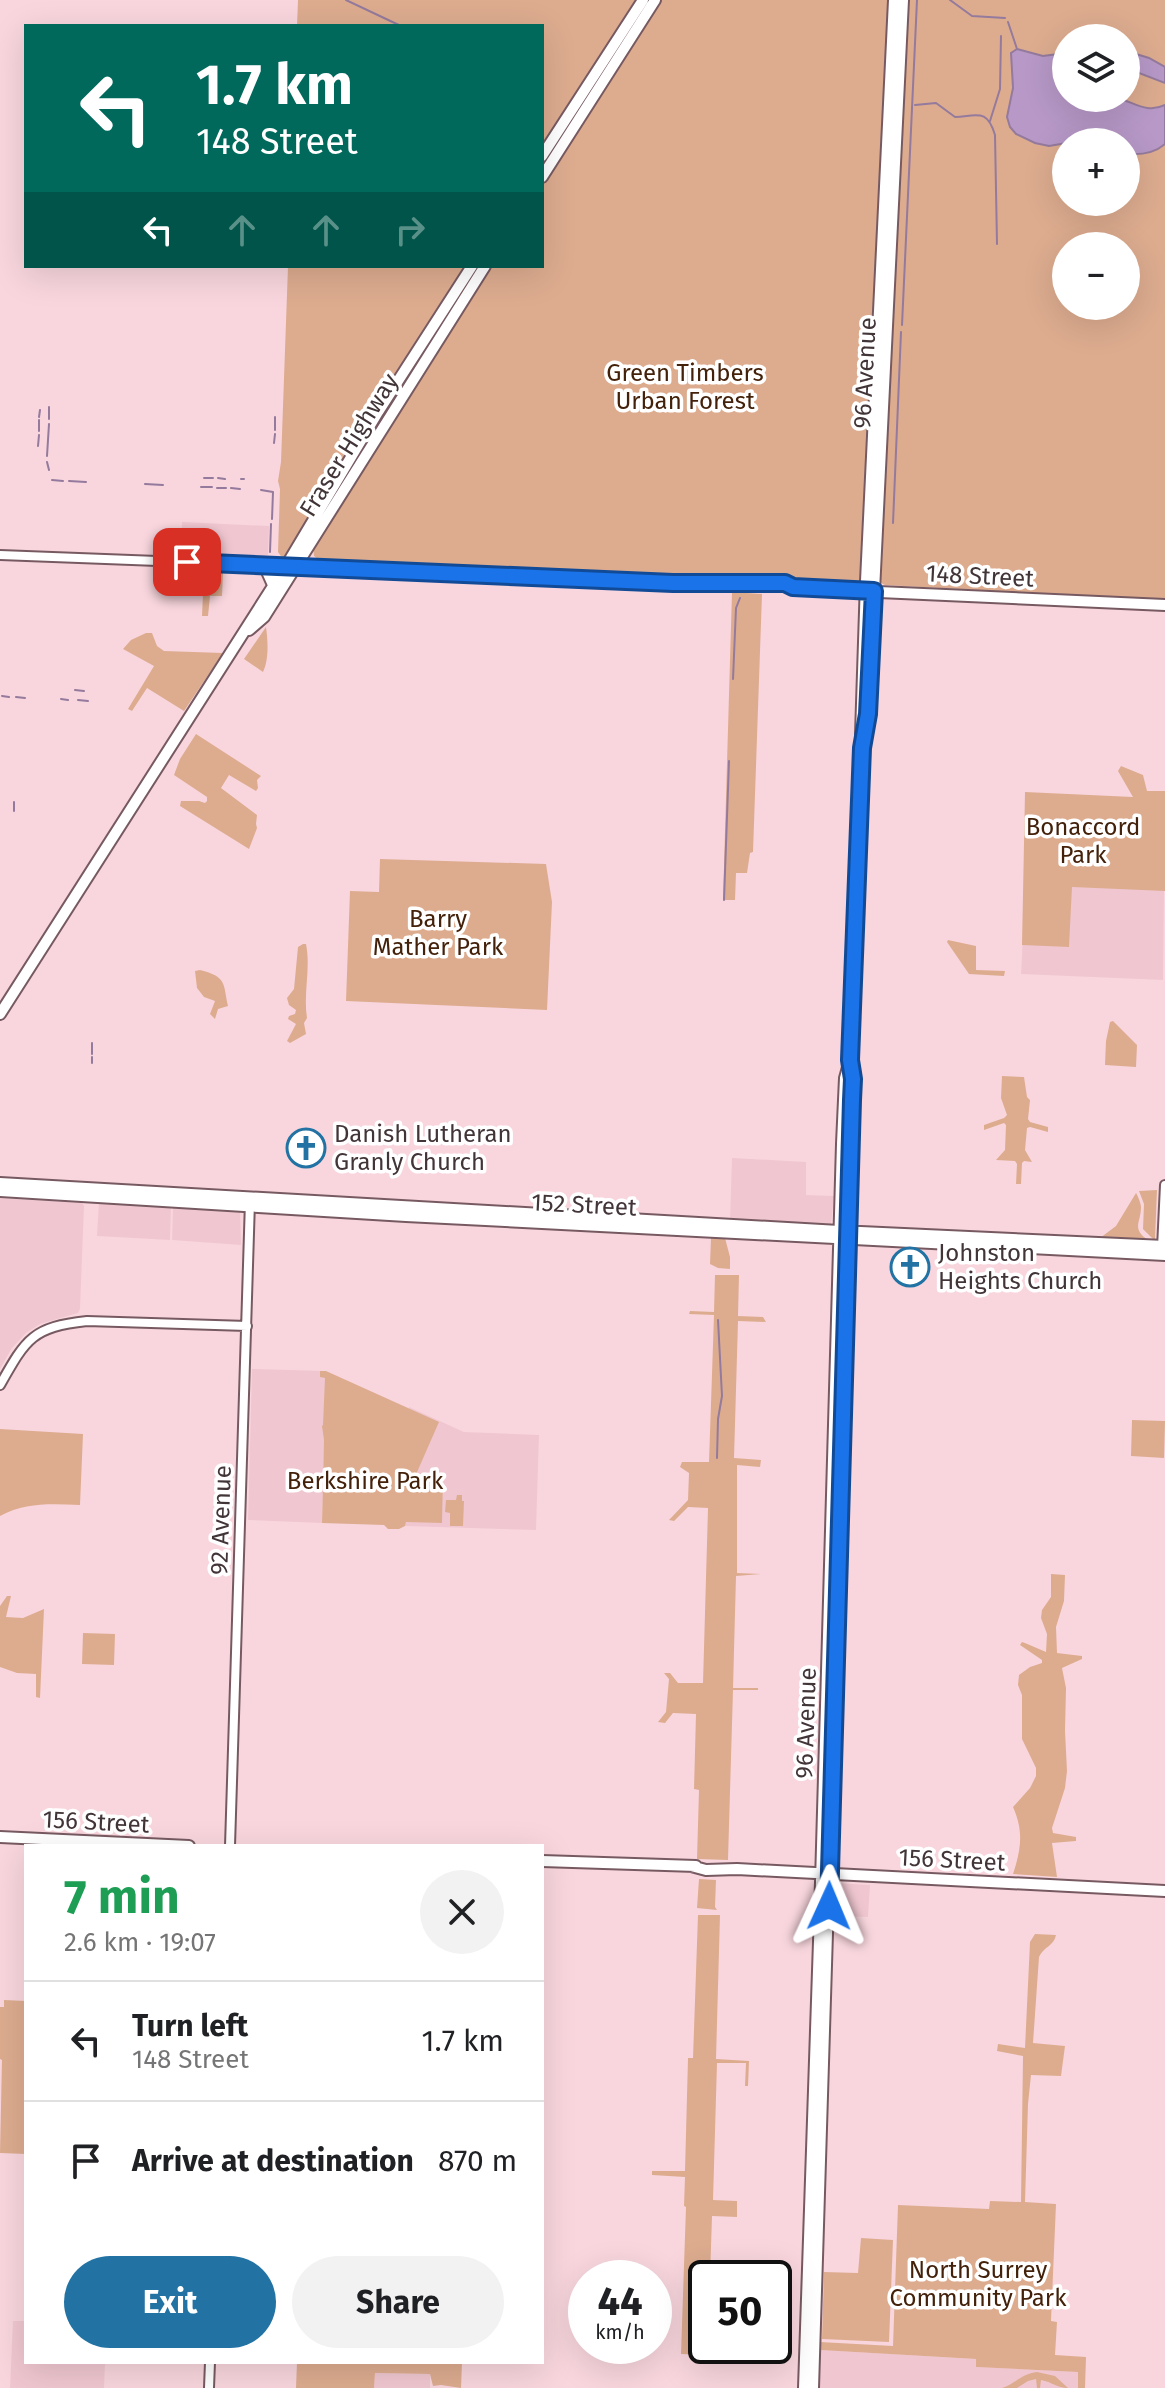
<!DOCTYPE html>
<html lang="en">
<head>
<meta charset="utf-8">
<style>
	:root { --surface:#fff; --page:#f2f2f2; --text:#202124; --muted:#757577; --line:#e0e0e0; --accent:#2273a4 }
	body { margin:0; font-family:"Fira Sans",sans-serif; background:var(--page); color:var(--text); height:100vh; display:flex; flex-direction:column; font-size:30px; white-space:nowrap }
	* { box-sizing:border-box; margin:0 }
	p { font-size:26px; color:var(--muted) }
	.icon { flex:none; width:44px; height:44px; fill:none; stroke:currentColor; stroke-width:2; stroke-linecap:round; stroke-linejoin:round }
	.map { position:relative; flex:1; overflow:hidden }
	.details { position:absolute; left:24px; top:1844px; width:520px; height:520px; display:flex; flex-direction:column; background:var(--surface); border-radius:0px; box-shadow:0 8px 32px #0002 }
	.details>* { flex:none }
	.banner { position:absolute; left:24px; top:24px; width:520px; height:244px; border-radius:0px; box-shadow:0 8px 32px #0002; background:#00695c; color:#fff; overflow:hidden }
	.controls { position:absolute; left:1052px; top:24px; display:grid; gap:16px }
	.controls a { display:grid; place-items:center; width:88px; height:88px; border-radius:50%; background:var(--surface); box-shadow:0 8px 32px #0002; font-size:40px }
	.speed { position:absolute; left:568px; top:2260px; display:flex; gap:16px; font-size:40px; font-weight:700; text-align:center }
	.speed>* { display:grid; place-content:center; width:104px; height:104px; border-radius:50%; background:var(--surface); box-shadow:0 8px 32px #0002; line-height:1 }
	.speed small { font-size:20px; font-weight:400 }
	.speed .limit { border:4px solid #111; border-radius:12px; background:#fff; color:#111 }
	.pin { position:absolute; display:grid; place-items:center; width:68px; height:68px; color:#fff; margin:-34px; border-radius:16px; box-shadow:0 4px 12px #0006 }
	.me { position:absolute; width:88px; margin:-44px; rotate:1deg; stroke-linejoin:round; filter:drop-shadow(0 0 6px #0008) }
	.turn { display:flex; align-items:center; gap:28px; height:168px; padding:0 40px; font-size:36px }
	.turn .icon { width:104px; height:104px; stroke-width:2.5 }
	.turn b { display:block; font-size:56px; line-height:68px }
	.lanes { display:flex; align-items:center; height:76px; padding:0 40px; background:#0003; justify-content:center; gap:40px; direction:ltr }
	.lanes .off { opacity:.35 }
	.round { display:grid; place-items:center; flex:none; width:84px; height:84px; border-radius:42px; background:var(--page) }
	.overview { display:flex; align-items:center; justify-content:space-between; height:136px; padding:0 40px }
	h1 { font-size:48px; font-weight:700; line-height:60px; color:#1e9e55 }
	.primary-button { display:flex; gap:16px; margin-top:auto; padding:16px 40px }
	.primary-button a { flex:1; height:92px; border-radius:48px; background:var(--accent); color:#fff; font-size:32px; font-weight:700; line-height:92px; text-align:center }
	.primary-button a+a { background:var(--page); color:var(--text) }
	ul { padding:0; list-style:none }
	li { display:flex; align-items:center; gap:24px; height:120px; padding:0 40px; border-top:2px solid var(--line) }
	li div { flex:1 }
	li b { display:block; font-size:30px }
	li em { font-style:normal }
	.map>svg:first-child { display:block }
	.built { fill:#f0c7d1 }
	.green { fill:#ddac8f; fill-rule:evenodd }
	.water { fill:#b798c7; stroke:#947a9c; stroke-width:2 }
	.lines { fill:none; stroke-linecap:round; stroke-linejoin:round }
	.stream { stroke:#947a9c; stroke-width:2 }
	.minor-casing { stroke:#775a61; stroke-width:12 }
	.major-casing { stroke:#775a61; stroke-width:14 }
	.minor { stroke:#fff; stroke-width:8 }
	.major { stroke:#fff; stroke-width:10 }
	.route-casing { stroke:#114b97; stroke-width:20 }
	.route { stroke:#1a73e8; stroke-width:14 }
	.labels { text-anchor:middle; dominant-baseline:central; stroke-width:7; stroke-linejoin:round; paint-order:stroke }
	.park-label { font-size:24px; fill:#43210a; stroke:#fff }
	.street-label { font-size:24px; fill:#423538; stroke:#fff }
	.poi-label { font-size:24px; fill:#423538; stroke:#fff; text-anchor:start }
</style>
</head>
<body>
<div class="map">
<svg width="1165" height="2388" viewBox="0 0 1165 2388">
	<rect width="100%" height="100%" fill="#f9d6de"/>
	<path class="built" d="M182,522L269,526L268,555L254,558L181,555Z
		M1030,799L1165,804L1163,980L1021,974Z
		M732,1158L806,1162V1195L834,1196L831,1225L730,1221Z
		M0,1198L82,1203L84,1206L80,1309L78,1313L40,1324L26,1333L12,1348L0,1369Z
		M99,1202L171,1205L170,1240L97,1236Z
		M173,1208L240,1211L241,1245L172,1240Z
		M252,1369L326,1371L322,1523L248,1520Z
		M409,1407L464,1432L539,1435L536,1530L405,1526Z
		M836,1883L870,1885L868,1917L835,1916Z
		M13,2321H26V2362H105L104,2388H10Z
		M820,2350L976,2359V2367L1079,2372L1078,2388H819Z
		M375,2373L430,2374V2388H374Z"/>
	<path class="green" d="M298,0H640L542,153V26H297Z
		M657,0H892L860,581L855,584L763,579L637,577L464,569L319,560L314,556L313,546L487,266H542V179Z
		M906,0H1165V600L885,585L879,582ZM1066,38H1126V98H1066ZM1066,142H1126V202H1066ZM1066,246H1126V306H1066Z
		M288,266H470L286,558L283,559L278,552L280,489L278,481L281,462Z
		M204,571L223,572L222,596H210L208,616H202Z
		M732,592L762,594L753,852L750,853L747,873H736L735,900H723Z
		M266,627C268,641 269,660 263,672L244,659Z
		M146,633H152L157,646L164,651L223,653L184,711L147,688L132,711L128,709L154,666L123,649L131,640Z
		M196,734L261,776L257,780L258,788L256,791L229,775L221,788L257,815L256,824L257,828L249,849L180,806L181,801H199L205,803L207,801V797L174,775L180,759Z
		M1121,766L1143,775L1147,791H1165V891L1072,887L1069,947L1022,945L1025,792L1133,797L1118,771Z
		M380,859L546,864L552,902L547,1010L346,1001L350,891L379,892Z
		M948,940L976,946V970L1005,971L1004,976L969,974L947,942Z
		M303,944H306C311,969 303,993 307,1018L304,1023L306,1034L290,1043L287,1041L296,1024L288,1019L289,1016L295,1014L296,1010L289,1005L287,998L294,989L298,947Z
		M200,970C227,977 223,983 228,1006L218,1009L215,1019L210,1014L215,1001L204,997L197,988L195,971Z
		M1113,1021L1137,1045L1136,1067L1105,1065L1106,1041L1110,1022Z
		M1002,1076L1024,1077L1027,1097L1030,1100L1028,1119L1030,1122L1048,1127V1132L1030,1127L1027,1128L1025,1150L1032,1162L1024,1161L1022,1163L1021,1184H1016L1017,1164L1015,1161L996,1160L1005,1150L1006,1125L1004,1123L984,1130V1125L1004,1118L1007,1115L1001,1098Z
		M1157,1190L1155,1239H1153L1143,1229L1144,1204L1139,1191Z
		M1136,1193C1138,1196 1141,1204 1141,1207C1141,1223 1131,1228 1148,1240L1100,1238L1116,1226Z
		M711,1238H725L730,1257V1269L718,1268L710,1264Z
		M715,1275H739L738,1316L763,1317L766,1322L738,1321L734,1458L761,1460L760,1467L737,1465V1573L761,1574L736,1576L733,1688H758V1690H733L728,1860L697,1859L699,1790L694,1789L696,1714L673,1713L665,1723L658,1722L666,1712L669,1679L664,1673H670L678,1683H703L708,1508L688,1507L674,1521L669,1520L688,1500L689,1473L680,1467L682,1462H709L714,1315L689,1314L690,1311L714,1312Z
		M320,1371H326L439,1422L414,1479L407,1477L406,1487L437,1489L424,1487L425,1477L443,1478L442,1523L406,1522L405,1526L399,1529H388L384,1525L322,1523L324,1440L322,1426L323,1425L325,1378L320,1377Z
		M1132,1420L1165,1421L1164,1458L1131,1456Z
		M0,1429L83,1434L80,1505C51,1504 26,1502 0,1516Z
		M457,1495H462V1501H464L463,1526H450V1513L445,1512L446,1500H456Z
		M1051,1574L1065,1575L1064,1601L1056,1627L1057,1653L1082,1656V1659L1062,1668L1066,1688L1065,1731L1067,1771L1065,1788L1052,1828L1053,1833L1076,1837V1841L1052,1843L1057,1877L1013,1874C1021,1849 1024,1832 1013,1807L1030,1788L1036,1776V1768L1022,1739V1695L1018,1685L1019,1675L1030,1667L1042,1663V1660L1020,1645L1022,1642L1025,1643L1046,1652L1047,1634L1041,1618L1042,1610L1051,1597Z
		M7,1596H11L6,1617L23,1618L44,1609L40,1698L36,1697V1674L17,1673L0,1667V1606Z
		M83,1633L115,1634L114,1665L82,1664Z
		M699,1879L716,1880L715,1907L717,1910L697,1908Z
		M698,1915H720L716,2059L749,2061L748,2086H745L746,2063H717L713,2200L737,2201V2217L712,2216L710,2278H706L707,2355L681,2354L686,2207L684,2206L685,2177L652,2175V2171H685L688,2058H693Z
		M1035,1934L1056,1935C1054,1946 1043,1947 1039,1957L1033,2043L1065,2046L1061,2076L1031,2075L1028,2104L1025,2202L1056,2204L1051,2321L1057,2322L1055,2355L1086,2357L1085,2388H1078V2372L976,2367V2359L820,2350V2342L893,2346L898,2205L989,2209L990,2201L1021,2202L1023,2056L997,2051L998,2044L1025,2048L1030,1942Z
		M4,2000L26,2001V2154L0,2153L2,2060L0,2059V2007H4Z
		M861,2238L893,2240L889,2342L822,2339L824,2272L858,2273Z
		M297,2362H462L461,2388L441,2385L433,2386L430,2374L375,2373L374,2388H296Z
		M1037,2372L1055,2376L1068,2388C1057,2388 1052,2382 1041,2380L1040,2388H1037L1036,2379L1028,2381L1017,2388H1002C1013,2385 1021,2374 1037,2372Z"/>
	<path class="water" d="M1017,49L1043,56L1066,53V98C1080,98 1104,95 1117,98C1134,102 1147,114 1165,105V144C1155,153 1139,155 1126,154V142L1078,141L1049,146L1035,143L1016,134L1010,127L1007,117L1013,88L1011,53Z
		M1136,54L1149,58L1165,67V83L1126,68V55Z"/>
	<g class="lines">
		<path class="stream" d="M346,0L401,26
			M950,0L972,16L1005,18
			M1008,22L1017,49
			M915,105L936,103L955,117C977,116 987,108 995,135L997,244
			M990,121L1000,89L1001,36
			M902,325L917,0
			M39,417L40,410
			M49,419V407
			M275,430V417
			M39,431V420
			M274,443L275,434
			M38,446L39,435
			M47,456L49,424
			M47,462L49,470
			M204,478H213
			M218,478L225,479
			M241,479H244
			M52,480L63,481
			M69,481L86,482
			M145,484L163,485
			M201,487H212
			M217,488H226
			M231,488L240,489
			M261,490L273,492L272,519
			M893,523L901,332
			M270,552L271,524
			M733,679L736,608L740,598
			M75,690L84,691
			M2,696L9,697
			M16,697L25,698
			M61,699L68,700
			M78,700L88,701
			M14,802V811
			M724,900L729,761
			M92,1054V1043
			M92,1063V1057
			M717,1458L718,1419L722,1396L718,1320"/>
		<g class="minor-casing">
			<path id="minor" d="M0,555L286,566
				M1162,1248L1165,1185
				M0,1385C26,1339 32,1327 87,1321L247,1326
				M230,1846L250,1201
				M209,2388L210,2362"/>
		</g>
		<g class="major-casing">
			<path id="major" d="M542,156L643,0
				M542,177L655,0
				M264,565L273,585
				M286,566L673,583H785L793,587
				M790,588L1165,605
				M249,630L264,617L485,266
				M861,734L866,581L894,0
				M0,1014L286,566L378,412L472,266
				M0,1183L839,1231L1165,1246
				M0,1191L406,1216L1165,1255
				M0,1837L189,1846
				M542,1861L696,1866
				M691,1866L706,1870L737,1869L1165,1891
				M804,2388L821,1882L842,1144L845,1078L850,1060L862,748L869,693L903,0
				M813,2388L852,1120L853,1079L851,1066"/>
		</g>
		<use href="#minor" class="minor"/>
		<use href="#major" class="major"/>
	</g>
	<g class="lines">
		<g class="route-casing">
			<path id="route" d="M187,562L673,583H785L793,587L874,591L868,714L862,748L850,1060L853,1079L852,1100L829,1906"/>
		</g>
		<use href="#route" class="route"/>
	</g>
	<defs>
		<g id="church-ring" transform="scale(2)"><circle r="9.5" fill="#fff" stroke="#2273a4" stroke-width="1.5"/><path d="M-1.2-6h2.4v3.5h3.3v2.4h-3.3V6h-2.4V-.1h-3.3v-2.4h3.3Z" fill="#2273a4"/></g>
	</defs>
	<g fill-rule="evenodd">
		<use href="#church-ring" x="306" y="1148"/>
		<use href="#church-ring" x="910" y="1267"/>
	</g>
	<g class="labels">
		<g class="park-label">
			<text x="685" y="373">Green Timbers<tspan x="685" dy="28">Urban Forest</tspan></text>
			<text x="1083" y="827">Bonaccord<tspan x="1083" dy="28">Park</tspan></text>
			<text x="438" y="919">Barry<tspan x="438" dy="28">Mather Park</tspan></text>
			<text x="365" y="1481">Berkshire Park</text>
			<text x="978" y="2270">North Surrey<tspan x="978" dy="28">Community Park</tspan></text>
		</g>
		<g class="street-label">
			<text transform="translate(865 373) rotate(-87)">96 Avenue</text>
			<text transform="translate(349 445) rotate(-58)">Fraser Highway</text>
			<text transform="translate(980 576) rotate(3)">148 Street</text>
			<text transform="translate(584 1205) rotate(3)">152 Street</text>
			<text transform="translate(221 1520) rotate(-88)">92 Avenue</text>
			<text transform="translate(806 1723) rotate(-88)">96 Avenue</text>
			<text transform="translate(96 1822) rotate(3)">156 Street</text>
			<text transform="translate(952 1860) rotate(3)">156 Street</text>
		</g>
		<g class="poi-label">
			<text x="334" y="1134">Danish Lutheran<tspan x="334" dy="28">Granly Church</tspan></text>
			<text x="938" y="1253">Johnston<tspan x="938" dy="28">Heights Church</tspan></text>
		</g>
	</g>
</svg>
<div class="controls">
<a><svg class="icon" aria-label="layers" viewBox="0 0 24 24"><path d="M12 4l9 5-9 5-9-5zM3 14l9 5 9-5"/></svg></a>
<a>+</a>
<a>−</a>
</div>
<div class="speed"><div>44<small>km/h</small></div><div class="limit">50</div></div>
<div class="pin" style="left:187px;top:562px;background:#d93025"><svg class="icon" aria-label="arrive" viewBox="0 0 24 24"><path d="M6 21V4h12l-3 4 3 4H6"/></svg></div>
<svg class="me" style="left:829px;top:1906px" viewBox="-20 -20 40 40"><path d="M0-17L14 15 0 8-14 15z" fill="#1a73e8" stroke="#fff" stroke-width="4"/></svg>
<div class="banner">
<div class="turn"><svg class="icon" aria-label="left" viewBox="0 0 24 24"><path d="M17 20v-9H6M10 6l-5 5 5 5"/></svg><div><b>1.7 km</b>148 Street</div></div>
<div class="lanes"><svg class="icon" aria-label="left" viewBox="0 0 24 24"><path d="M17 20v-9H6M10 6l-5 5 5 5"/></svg><svg class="icon off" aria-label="ahead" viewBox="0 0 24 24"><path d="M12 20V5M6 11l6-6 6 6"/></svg><svg class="icon off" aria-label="ahead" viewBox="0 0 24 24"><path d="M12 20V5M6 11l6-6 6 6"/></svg><svg class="icon off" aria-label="right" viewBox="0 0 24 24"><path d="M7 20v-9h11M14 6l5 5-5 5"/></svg></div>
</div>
<section class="details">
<div class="overview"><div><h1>7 min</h1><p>2.6 km · 19:07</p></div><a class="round"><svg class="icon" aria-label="close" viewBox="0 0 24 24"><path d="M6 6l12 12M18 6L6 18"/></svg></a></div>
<ul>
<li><svg class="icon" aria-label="left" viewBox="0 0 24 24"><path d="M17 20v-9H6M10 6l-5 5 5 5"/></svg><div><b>Turn left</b><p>148 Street</p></div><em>1.7 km</em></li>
<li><svg class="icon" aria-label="arrive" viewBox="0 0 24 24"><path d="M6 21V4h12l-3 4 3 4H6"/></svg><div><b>Arrive at destination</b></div><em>870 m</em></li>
</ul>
<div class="primary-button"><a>Exit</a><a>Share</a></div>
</section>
</div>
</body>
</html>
